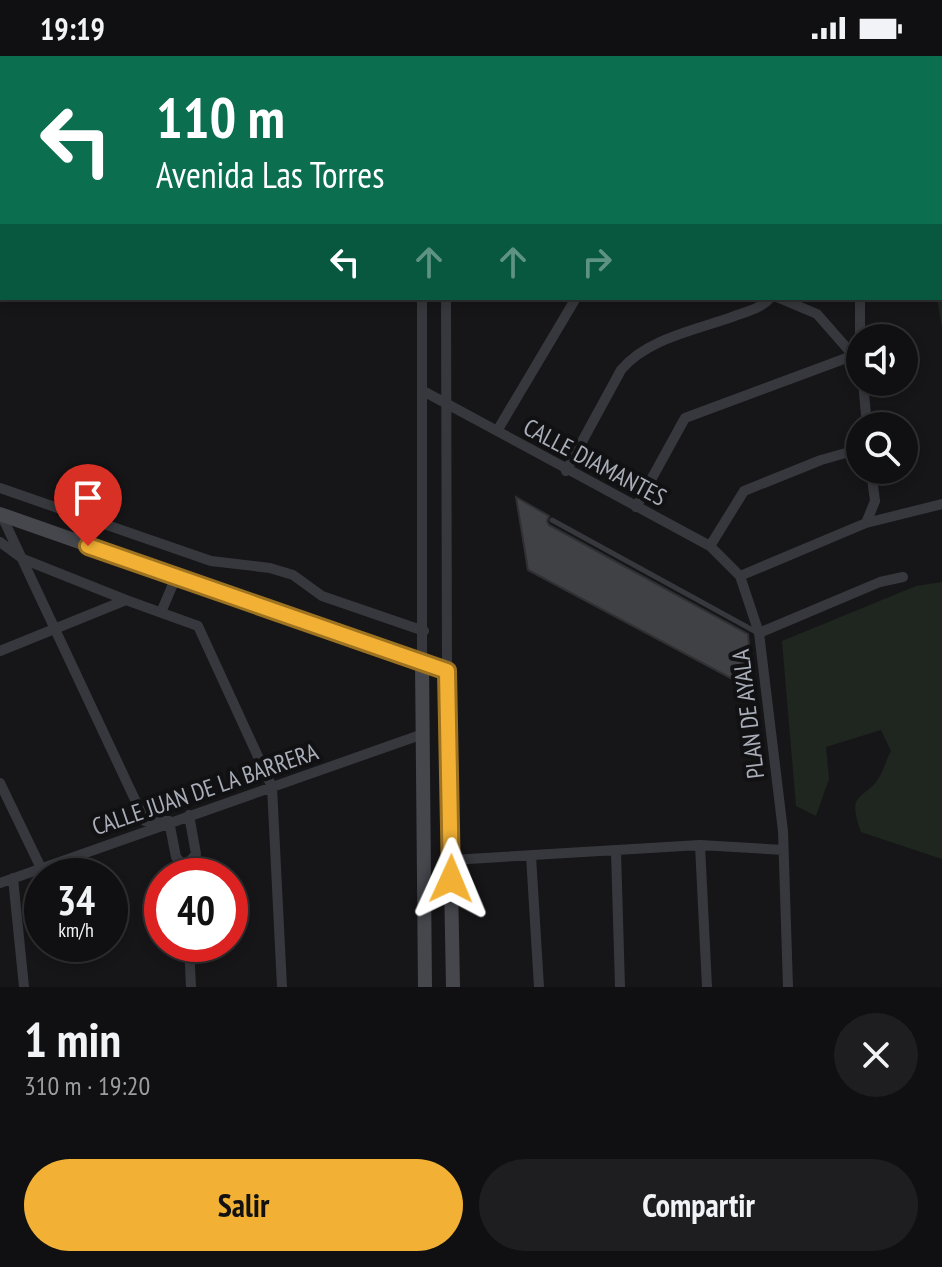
<!DOCTYPE html>
<html lang="es">
<head>
<meta charset="utf-8">
<style>
	:root { --surface:#101012; --page:#1e1e20; --text:#f1f3f6; --muted:#9c9d9f; --line:#303032; --accent:#f2b134 }
	body { margin:0; font-family:"PT Sans Narrow",sans-serif; background:var(--page); color:var(--text); height:100vh; display:flex; flex-direction:column; font-size:30px; white-space:nowrap }
	* { box-sizing:border-box; margin:0 }
	p { font-size:26px; color:var(--muted) }
	.icon { flex:none; width:44px; height:44px; fill:none; stroke:currentColor; stroke-width:2; stroke-linecap:round; stroke-linejoin:round }
	.map { position:relative; height:931px; overflow:hidden }
	.sheet { display:flex; flex-direction:column; background:var(--surface); flex:1 }
	.sheet>* { flex:none }
	.hud { position:absolute; left:0px; top:0px; width:942px; height:244px; box-shadow:0 4px 12px #0003,0 0 0 2px var(--line); background:#0b6e4f; color:#fff; overflow:hidden }
	.buttons { position:absolute; left:846px; top:268px; display:grid; gap:16px }
	.buttons a { display:grid; place-items:center; width:72px; height:72px; border-radius:50%; background:var(--surface); box-shadow:0 4px 12px #0003,0 0 0 2px var(--line); font-size:40px }
	.speed { position:absolute; left:24px; top:802px; display:flex; gap:16px; font-size:40px; font-weight:700; text-align:center }
	.speed>* { display:grid; place-content:center; width:104px; height:104px; border-radius:50%; background:var(--surface); box-shadow:0 4px 12px #0003,0 0 0 2px var(--line); line-height:1 }
	.speed small { font-size:20px; font-weight:400 }
	.speed .limit { border:12px solid #d22; background:#fff; color:#111 }
	.pin { position:absolute; display:grid; place-items:center; width:68px; height:68px; color:#fff; margin:-82px -34px; border-radius:50% 50% 50% 0; rotate:-45deg; box-shadow:0 0 8px #0007 }
	.pin .icon { rotate:45deg }
	.me { position:absolute; width:88px; margin:-44px; rotate:1deg; stroke-linejoin:round; filter:drop-shadow(0 0 6px #0008) }
	.turn { display:flex; align-items:center; gap:28px; height:168px; padding:0 24px; font-size:36px }
	.turn .icon { width:104px; height:104px; stroke-width:2.5 }
	.turn b { display:block; font-size:56px; line-height:68px }
	.lanes { display:flex; align-items:center; height:76px; padding:0 24px; background:#0003; justify-content:center; gap:40px; direction:ltr }
	.lanes .off { opacity:.35 }
	.round { display:grid; place-items:center; flex:none; width:84px; height:84px; border-radius:42px; background:var(--page) }
	.summary { display:flex; align-items:center; justify-content:space-between; height:136px; padding:0 24px }
	h1 { font-size:48px; font-weight:600; line-height:60px }
	.cta { display:flex; gap:16px; margin-top:auto; padding:16px 24px }
	.cta a { flex:1; height:92px; border-radius:48px; background:var(--accent); color:#111; font-size:32px; font-weight:600; line-height:92px; text-align:center }
	.cta a+a { background:var(--page); color:var(--text) }
	.status { display:flex; justify-content:space-between; align-items:center; height:56px; padding:0 40px; background:var(--surface); direction:ltr }
	.status svg { height:22px; fill:currentColor }
	.map>svg:first-child { display:block }
	.green { fill:#1e261f }
	.building { fill:#404145; stroke:#303034; stroke-width:2 }
	.lines { fill:none; stroke-linecap:round; stroke-linejoin:round }
	.lane { stroke:#37383d; stroke-width:5 }
	.street { stroke:#37383d; stroke-width:10 }
	.secondary { stroke:#45474d; stroke-width:14 }
	.route-casing { stroke:#9d7322; stroke-width:20 }
	.route { stroke:#f2b134; stroke-width:14 }
	.labels { text-anchor:middle; dominant-baseline:central; stroke-width:8; stroke-linejoin:round; paint-order:stroke }
	.street-label { font-size:24px; fill:#a8adb8; stroke:#111113 }
</style>
</head>
<body>
<div class="status"><b>19:19</b><svg viewBox="0 0 49 12"><path d="M0 12V9h3v3zM5 12V6h3v6zM10 12V3h3v9zM15 12V0h3v12zM26 1h20v11H26zM47 4h2v5h-2z"/></svg></div>
<div class="map">
<svg width="942" height="931" viewBox="0 0 942 931">
	<rect width="100%" height="100%" fill="#161618"/>
	<path class="green" d="M896,0H942V272L937,242H940V2Z
		M942,526V803L861,776C845,733 866,745 880,720C885,712 886,703 891,695L881,674L826,691L829,723L816,760L796,750L782,585L916,530Z"/>
	<path class="building" d="M516,441L549,460L547,465L549,469L748,578L753,634L528,514Z"/>
	<g class="lines">
		<path class="lane" d="M552,464L758,577"/>
		<path class="street" d="M411,0V2
			M446,242L447,615
			M779,242L817,258L853,299
			M860,242V299
			M863,326L867,370
			M425,336L710,490L740,520L759,577L783,775L788,931
			M497,375L576,242
			M566,415L621,314C647,283 695,274 732,261C745,256 761,253 770,242
			M0,432L211,505L270,512L293,519L322,540L424,575
			M636,451L685,362L860,297
			M1,458L145,765H169L176,801L185,811V820
			M866,467L942,448
			M0,486L23,503L126,544
			M710,490L744,435L821,404L860,393
			M740,520L866,467L875,445L871,414
			M162,554L176,521
			M759,577L880,526L903,521
			M0,595L126,544L198,570L272,731L282,931
			M422,606V242
			M0,727L41,812
			M700,789L707,931
			M616,795L620,931
			M531,800L539,931
			M452,804L700,789L783,794
			M185,811L196,798L189,759
			M13,822L24,931
			M0,827L423,678
			M189,888L191,931"/>
		<path class="secondary" d="M0,458L447,615L453,931
			M422,606L425,931"/>
	</g>
	<g class="lines">
		<g class="route-casing">
			<path id="route" d="M88,490L447,615L451,823"/>
		</g>
		<use href="#route" class="route"/>
	</g>
	<g class="labels">
		<g class="street-label">
			<text transform="translate(595 406) rotate(28)">CALLE DIAMANTES</text>
			<text transform="translate(748 658) rotate(-97)">PLAN DE AYALA</text>
			<text transform="translate(205 733) rotate(-19)">CALLE JUAN DE LA BARRERA</text>
		</g>
	</g>
</svg>
<div class="buttons">
<a><svg class="icon" aria-label="sound" viewBox="0 0 24 24"><path d="M4 9h4l5-4v14l-5-4H4zM17 9q2 3 0 6"/></svg></a>
<a><svg class="icon" aria-label="search" viewBox="0 0 24 24"><circle cx="10" cy="10" r="6"/><path d="M15 15l6 6"/></svg></a>
</div>
<div class="speed"><div>34<small>km/h</small></div><div class="limit">40</div></div>
<div class="pin" style="left:88px;top:490px;background:#d93025"><svg class="icon" aria-label="arrive" viewBox="0 0 24 24"><path d="M6 21V4h12l-3 4 3 4H6"/></svg></div>
<svg class="me" style="left:451px;top:823px" viewBox="-20 -20 40 40"><path d="M0-17L14 15 0 8-14 15z" fill="#f2b134" stroke="#fff" stroke-width="4"/></svg>
<div class="hud">
<div class="turn"><svg class="icon" aria-label="left" viewBox="0 0 24 24"><path d="M17 20v-9H6M10 6l-5 5 5 5"/></svg><div><b>110 m</b>Avenida Las Torres</div></div>
<div class="lanes"><svg class="icon" aria-label="left" viewBox="0 0 24 24"><path d="M17 20v-9H6M10 6l-5 5 5 5"/></svg><svg class="icon off" aria-label="ahead" viewBox="0 0 24 24"><path d="M12 20V5M6 11l6-6 6 6"/></svg><svg class="icon off" aria-label="ahead" viewBox="0 0 24 24"><path d="M12 20V5M6 11l6-6 6 6"/></svg><svg class="icon off" aria-label="right" viewBox="0 0 24 24"><path d="M7 20v-9h11M14 6l5 5-5 5"/></svg></div>
</div>
</div>
<section class="sheet">
<div class="summary"><div><h1>1 min</h1><p>310 m · 19:20</p></div><a class="round"><svg class="icon" aria-label="close" viewBox="0 0 24 24"><path d="M6 6l12 12M18 6L6 18"/></svg></a></div>
<div class="cta"><a>Salir</a><a>Compartir</a></div>
</section>
</body>
</html>
